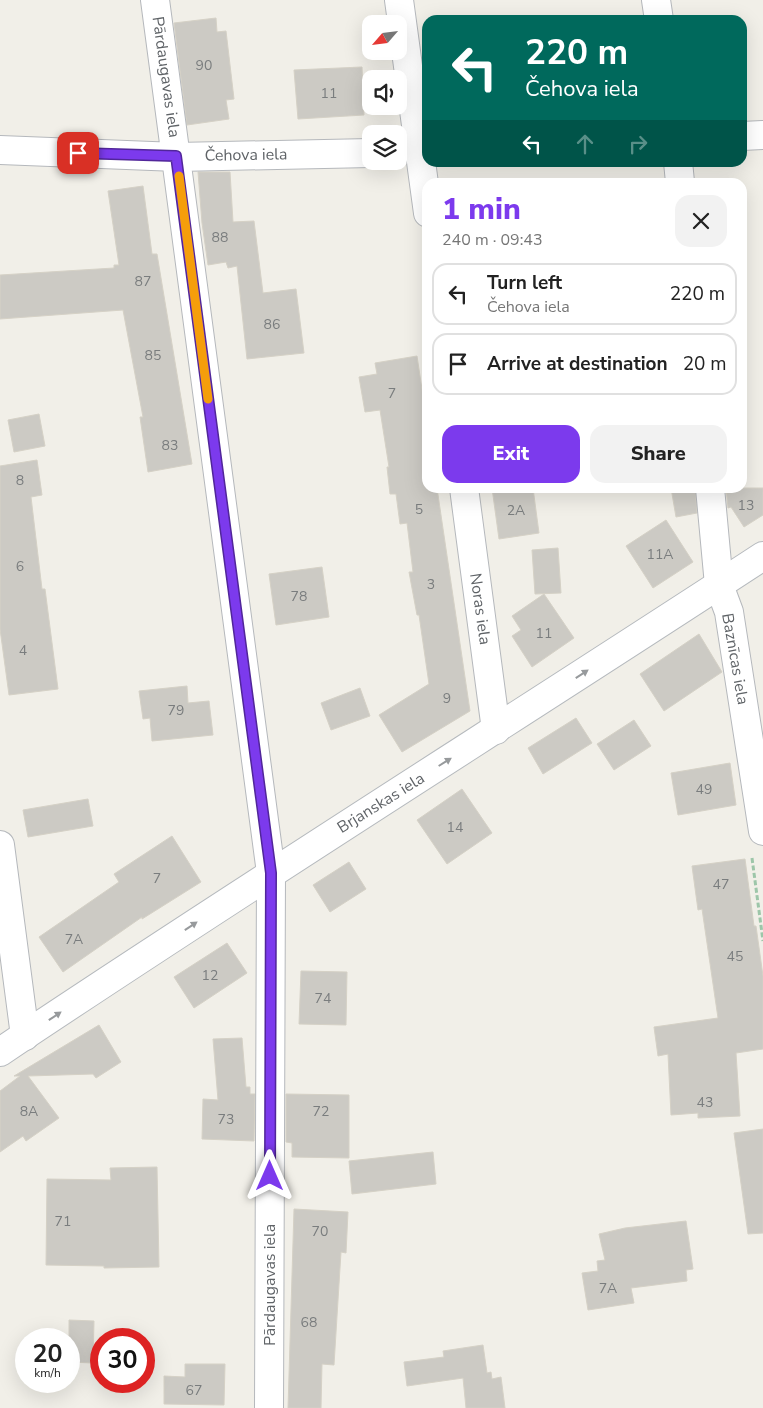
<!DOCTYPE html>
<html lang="en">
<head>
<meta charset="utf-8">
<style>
	:root { --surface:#fff; --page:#f2f2f2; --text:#222; --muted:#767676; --line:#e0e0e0; --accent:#7c3aed }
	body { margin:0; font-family:"Nunito Sans",sans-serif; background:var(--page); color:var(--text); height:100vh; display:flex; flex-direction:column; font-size:19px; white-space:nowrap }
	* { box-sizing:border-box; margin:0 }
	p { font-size:16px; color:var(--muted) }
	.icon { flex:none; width:28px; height:28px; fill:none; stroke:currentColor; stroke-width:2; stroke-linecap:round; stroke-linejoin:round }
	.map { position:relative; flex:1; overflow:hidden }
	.panel { position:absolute; left:422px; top:178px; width:325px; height:315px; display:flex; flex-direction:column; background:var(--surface); border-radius:15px; box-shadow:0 5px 20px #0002 }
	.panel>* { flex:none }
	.top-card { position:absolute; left:422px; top:15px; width:325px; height:152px; border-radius:15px; box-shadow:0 5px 20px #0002; background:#00695c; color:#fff; overflow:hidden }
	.needle { width:32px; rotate:242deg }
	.buttons { position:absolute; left:362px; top:15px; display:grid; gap:10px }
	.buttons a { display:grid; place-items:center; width:45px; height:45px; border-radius:10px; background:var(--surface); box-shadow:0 5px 20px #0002; font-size:25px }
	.speed { position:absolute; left:15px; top:1328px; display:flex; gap:10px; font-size:25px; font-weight:700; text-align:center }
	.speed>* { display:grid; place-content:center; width:65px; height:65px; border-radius:50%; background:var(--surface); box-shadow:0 5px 20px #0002; line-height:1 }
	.speed small { font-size:12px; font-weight:400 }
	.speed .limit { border:8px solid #d22; background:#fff; color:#111 }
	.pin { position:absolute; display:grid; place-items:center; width:42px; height:42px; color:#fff; margin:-21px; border-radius:10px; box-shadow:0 2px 8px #0006 }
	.me { position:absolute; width:55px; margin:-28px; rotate:0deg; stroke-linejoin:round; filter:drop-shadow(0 0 4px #0008) }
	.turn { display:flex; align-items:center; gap:18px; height:105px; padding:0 20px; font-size:22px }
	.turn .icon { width:65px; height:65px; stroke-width:2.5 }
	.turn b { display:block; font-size:35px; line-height:42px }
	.lanes { display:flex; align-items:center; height:48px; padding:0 20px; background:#0003; justify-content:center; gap:25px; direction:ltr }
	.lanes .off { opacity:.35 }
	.round { display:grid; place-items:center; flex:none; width:52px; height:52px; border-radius:15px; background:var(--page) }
	.headline { display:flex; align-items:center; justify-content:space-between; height:85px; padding:0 20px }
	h1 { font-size:30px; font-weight:800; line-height:38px; color:var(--accent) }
	.button { display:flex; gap:10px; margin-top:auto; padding:10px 20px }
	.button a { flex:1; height:58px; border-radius:15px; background:var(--accent); color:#fff; font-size:20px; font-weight:800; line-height:58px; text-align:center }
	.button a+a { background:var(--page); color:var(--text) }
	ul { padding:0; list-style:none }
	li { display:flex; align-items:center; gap:15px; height:62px; margin:0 10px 8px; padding:0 10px; border:2px solid var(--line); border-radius:15px }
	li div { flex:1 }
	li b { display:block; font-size:19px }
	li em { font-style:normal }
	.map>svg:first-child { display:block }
	.building { fill:#cccac4; stroke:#d5d1c6 }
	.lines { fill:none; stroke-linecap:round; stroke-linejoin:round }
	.street-casing { stroke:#b5b8bc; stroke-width:30 }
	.secondary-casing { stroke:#b6babe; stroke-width:30 }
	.path { stroke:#9dc6a9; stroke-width:3; stroke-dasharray:5 2.5; stroke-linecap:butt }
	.street { stroke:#fff; stroke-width:28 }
	.secondary { stroke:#fff; stroke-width:28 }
	.oneway { fill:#979a9c }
	.route-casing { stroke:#51269a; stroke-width:12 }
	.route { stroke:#7c3aed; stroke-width:9 }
	.slow { stroke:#f59e0b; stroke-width:9 }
	.labels { text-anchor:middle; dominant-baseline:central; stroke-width:4.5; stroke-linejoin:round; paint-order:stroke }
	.number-label { font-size:14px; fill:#7a7d7e }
	.street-label { font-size:16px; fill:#5f6367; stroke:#fff }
</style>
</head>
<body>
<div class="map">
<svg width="763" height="1408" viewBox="0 0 763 1408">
	<rect width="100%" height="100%" fill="#f1efe8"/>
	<path class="building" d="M216,18L217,32L226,31L234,99L226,100L229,119L187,125L174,23Z
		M362,67L364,115L298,119L294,70Z
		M198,172H230L233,222L254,221L263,293L296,289L304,353L247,359L237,266L228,268L226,262L208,265L202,223Z
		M143,186L152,254H157L192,464L148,472L140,417H143L123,310L0,319V275L114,268V265H119L108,191Z
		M417,356L428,429V488H437L470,711L402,752L379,715L429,684L419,615H417L409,572H413L407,523L400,524L396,494H390L387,467H389L380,410L365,412L359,377L377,374L375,363Z
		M39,414L45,446L14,452L8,420Z
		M37,460L42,495L31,497L42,589H45L58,689L9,695L0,629V466Z
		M492,488H533L539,533L499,539Z
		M671,488H695L697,513L676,517Z
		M726,488H763V515L744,527L731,507L728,508Z
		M666,520L693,562L653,588L626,546Z
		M558,548L561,593L535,594L532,550Z
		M322,567L329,617L276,625L269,574Z
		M544,594L574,638L532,667L512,636L521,630L512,616Z
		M699,634L722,672L664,711L640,674Z
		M187,686L188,703L209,701L213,735L152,741L150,718L143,719L139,691Z
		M360,688L370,716L331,730L321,703Z
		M576,718L592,743L543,774L528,748Z
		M634,720L651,746L614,770L597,744Z
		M730,763L736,805L678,815L671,773Z
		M462,789L492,833L447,864L417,820Z
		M88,799L93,826L28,837L23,810Z
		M172,836L201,882L142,919V917L63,972L39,937L119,882L114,874Z
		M745,859L754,926H756L763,976V1049L736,1053L740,1116L698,1118V1113L671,1115L668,1054L658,1056L654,1027L718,1018L702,909L698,910L692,866Z
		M349,862L366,889L330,912L313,885Z
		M227,943L247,973L194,1008L174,977Z
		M301,971L347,972L346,1025L299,1024Z
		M99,1025L121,1062L96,1078L93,1074L28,1076L59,1118L26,1141L23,1136L0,1152V1091L20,1076H14Z
		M242,1038L246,1087H250V1094H255L254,1141L202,1139L203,1099L218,1100L213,1039Z
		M286,1094L349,1095V1158L292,1157V1143L286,1142Z
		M763,1129V1233L748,1234L734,1133Z
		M433,1152L436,1184L352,1194L349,1161Z
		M157,1167L159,1267L104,1268V1266L46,1265L47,1179L111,1180L110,1168Z
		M294,1209L348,1212L346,1253L341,1252L334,1365L322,1364L321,1408H288Z
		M686,1221L693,1269L686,1270L687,1281L631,1288L634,1303L588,1310L582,1273L598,1271L597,1261L605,1260L599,1234L625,1228Z
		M69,1320L94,1321L93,1363L69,1362Z
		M483,1345L487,1373L491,1372L492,1379L501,1377L505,1408H466L463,1378L407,1386L404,1362L444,1357L443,1351Z
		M185,1364H225L224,1405L164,1404V1376L185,1377Z"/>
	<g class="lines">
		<g class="street-casing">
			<path id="street" d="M155,0L271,873L269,1408
				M399,0L428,213
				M656,0L659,20
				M742,136L763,135
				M0,150L177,157L371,153
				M678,162L680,182
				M464,488L496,730
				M710,488L719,585L729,612L763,831
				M0,845L25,1036"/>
		</g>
		<g class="secondary-casing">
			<path id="secondary" d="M0,1052C252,883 509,722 763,556"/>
		</g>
		<path class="path" d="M752,858L763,941"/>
		<use href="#street" class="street"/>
		<use href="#secondary" class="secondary"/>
	</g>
	<defs><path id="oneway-solid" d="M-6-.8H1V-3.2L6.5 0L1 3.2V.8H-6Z" transform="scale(1.25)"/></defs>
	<g class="oneway">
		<use href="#oneway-solid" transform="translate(582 674) rotate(-33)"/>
		<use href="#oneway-solid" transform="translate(445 762) rotate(-32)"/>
		<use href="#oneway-solid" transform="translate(191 926) rotate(-34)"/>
		<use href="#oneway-solid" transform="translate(55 1016) rotate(-34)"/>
	</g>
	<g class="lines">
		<g class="route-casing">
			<path id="route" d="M78,153L176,156L271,873L270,1176"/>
		</g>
		<use href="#route" class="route"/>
		<path class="slow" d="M179,176L208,399"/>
	</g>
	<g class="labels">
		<g class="number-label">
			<text x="204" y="65">90</text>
			<text x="329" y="93">11</text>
			<text x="220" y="237">88</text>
			<text x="143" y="281">87</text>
			<text x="272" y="324">86</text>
			<text x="153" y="355">85</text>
			<text x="392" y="393">7</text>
			<text x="170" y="445">83</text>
			<text x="20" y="480">8</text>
			<text x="746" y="505">13</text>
			<text x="419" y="509">5</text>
			<text x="516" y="510">2A</text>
			<text x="660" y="554">11A</text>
			<text x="20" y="566">6</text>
			<text x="431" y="584">3</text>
			<text x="299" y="596">78</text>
			<text x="544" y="633">11</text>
			<text x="23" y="650">4</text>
			<text x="447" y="698">9</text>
			<text x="176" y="710">79</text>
			<text x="704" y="789">49</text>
			<text x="455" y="827">14</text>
			<text x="157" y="878">7</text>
			<text x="721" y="884">47</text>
			<text x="74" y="939">7A</text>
			<text x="735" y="956">45</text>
			<text x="210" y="975">12</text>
			<text x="323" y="998">74</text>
			<text x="705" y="1102">43</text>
			<text x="29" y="1111">8A</text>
			<text x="321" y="1111">72</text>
			<text x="226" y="1119">73</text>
			<text x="63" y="1221">71</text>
			<text x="320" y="1231">70</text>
			<text x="608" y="1288">7A</text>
			<text x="309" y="1322">68</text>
			<text x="194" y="1390">67</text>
		</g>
		<g class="street-label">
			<text transform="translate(166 77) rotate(82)">Pārdaugavas iela</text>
			<text transform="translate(246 155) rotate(-1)">Čehova iela</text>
			<text transform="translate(480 609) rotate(82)">Noras iela</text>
			<text transform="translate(735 659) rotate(80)">Baznīcas iela</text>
			<text transform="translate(381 803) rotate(-32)">Brjanskas iela</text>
			<text transform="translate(270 1285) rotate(-90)">Pārdaugavas iela</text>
		</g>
	</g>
</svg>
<div class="buttons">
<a><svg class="needle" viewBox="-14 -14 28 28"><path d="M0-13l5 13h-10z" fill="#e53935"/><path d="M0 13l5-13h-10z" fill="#767676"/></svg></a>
<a><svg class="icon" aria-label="sound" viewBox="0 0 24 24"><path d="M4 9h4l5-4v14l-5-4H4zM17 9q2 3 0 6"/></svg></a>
<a><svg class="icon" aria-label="layers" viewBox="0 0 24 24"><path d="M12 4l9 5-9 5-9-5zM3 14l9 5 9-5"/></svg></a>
</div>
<div class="speed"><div>20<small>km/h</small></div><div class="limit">30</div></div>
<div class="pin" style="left:78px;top:153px;background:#d93025"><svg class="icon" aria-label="arrive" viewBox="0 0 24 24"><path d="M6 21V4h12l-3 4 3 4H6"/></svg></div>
<svg class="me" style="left:270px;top:1176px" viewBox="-20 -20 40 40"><path d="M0-17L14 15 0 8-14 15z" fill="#7c3aed" stroke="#fff" stroke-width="4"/></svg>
<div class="top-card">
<div class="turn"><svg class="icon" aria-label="left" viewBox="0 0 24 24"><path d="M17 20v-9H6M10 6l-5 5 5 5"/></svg><div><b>220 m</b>Čehova iela</div></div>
<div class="lanes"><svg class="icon" aria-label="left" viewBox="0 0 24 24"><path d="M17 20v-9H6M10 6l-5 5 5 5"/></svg><svg class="icon off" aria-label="ahead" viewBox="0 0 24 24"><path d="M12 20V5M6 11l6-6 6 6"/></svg><svg class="icon off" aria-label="right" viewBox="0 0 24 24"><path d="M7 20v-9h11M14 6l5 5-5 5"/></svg></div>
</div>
<section class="panel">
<div class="headline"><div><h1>1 min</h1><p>240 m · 09:43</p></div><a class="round"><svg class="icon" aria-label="close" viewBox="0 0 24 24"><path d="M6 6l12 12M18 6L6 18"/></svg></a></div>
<ul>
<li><svg class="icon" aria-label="left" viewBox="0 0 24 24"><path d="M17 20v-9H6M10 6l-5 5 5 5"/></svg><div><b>Turn left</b><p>Čehova iela</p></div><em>220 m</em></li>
<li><svg class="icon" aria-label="arrive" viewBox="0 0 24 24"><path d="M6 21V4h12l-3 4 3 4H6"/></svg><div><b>Arrive at destination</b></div><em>20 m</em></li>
</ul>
<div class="button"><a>Exit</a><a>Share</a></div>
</section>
</div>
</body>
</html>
